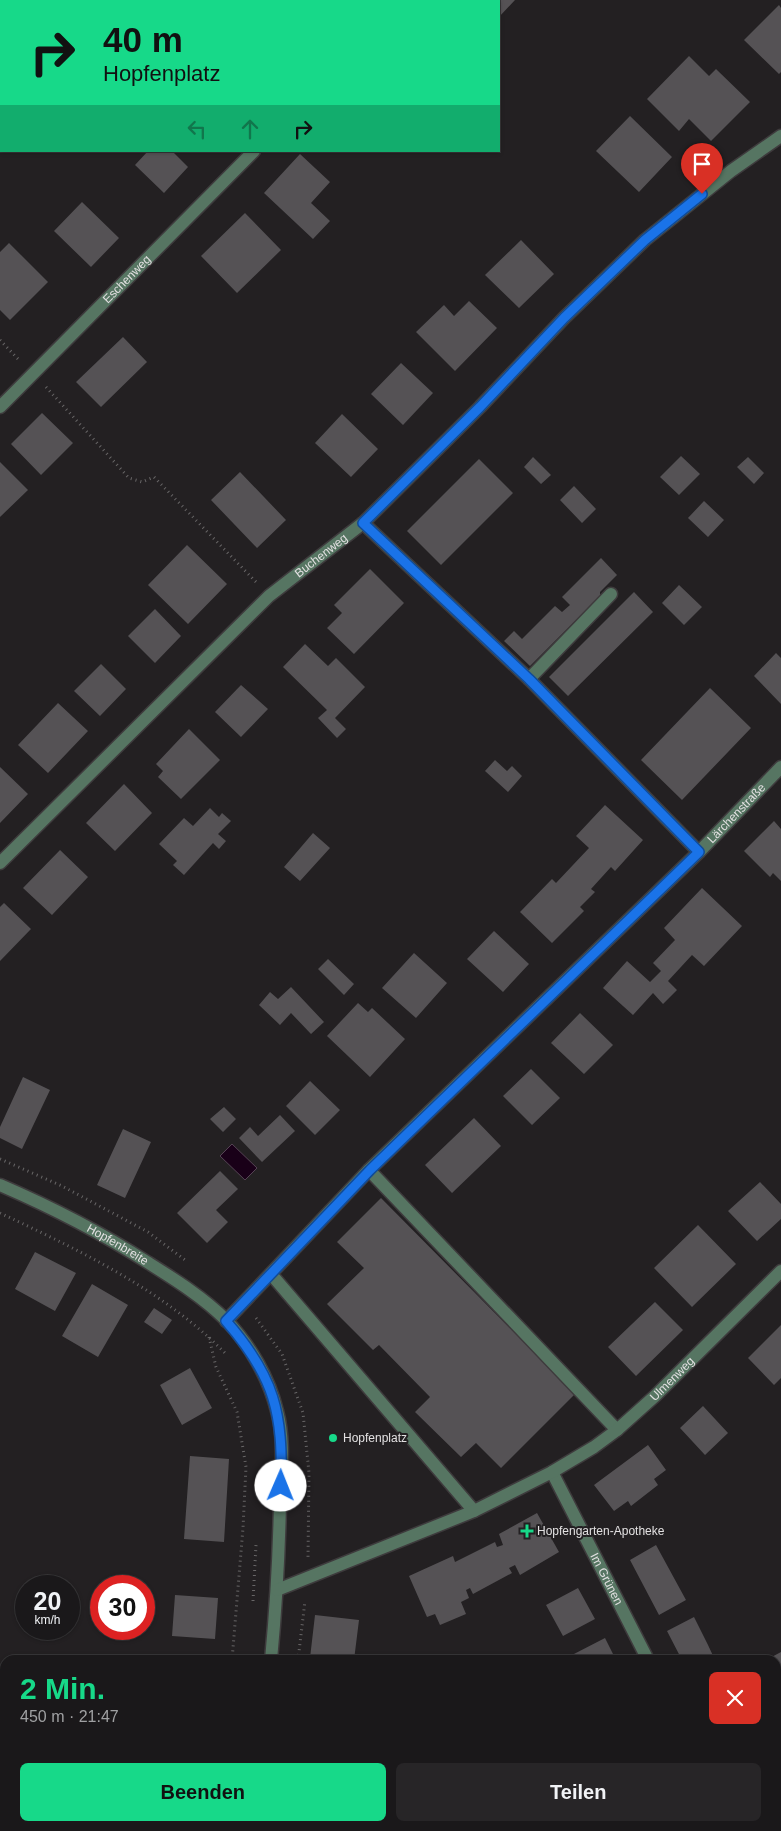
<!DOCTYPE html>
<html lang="de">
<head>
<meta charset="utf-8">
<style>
	:root { --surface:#1a181a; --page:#272527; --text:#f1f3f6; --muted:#9fa0a2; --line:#383739; --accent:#17d989 }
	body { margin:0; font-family:Arial,sans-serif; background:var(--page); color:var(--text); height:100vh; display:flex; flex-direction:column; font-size:19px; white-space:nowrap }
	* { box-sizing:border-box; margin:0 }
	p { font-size:16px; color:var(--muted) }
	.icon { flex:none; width:28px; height:28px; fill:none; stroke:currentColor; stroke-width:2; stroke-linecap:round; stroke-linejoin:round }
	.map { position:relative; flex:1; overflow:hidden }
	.drawer { position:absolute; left:0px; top:1655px; width:781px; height:176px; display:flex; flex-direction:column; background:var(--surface); border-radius:15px 15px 0 0; box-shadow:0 1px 4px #0004,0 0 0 1px var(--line) }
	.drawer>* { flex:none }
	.guide { position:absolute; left:0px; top:0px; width:500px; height:152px; box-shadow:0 1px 4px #0004,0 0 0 1px var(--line); background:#17d989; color:#111; overflow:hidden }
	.speed { position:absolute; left:15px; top:1575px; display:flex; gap:10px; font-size:25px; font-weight:700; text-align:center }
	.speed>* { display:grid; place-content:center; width:65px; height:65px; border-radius:50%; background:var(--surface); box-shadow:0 1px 4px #0004,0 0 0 1px var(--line); line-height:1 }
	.speed small { font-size:12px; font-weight:400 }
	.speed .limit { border:8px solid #d22; background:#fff; color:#111 }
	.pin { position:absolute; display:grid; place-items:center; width:42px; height:42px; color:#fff; margin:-51px -21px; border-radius:50% 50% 50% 0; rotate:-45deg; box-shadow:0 0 5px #0007 }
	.pin .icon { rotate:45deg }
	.me { position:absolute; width:55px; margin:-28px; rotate:1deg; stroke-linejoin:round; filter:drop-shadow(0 0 4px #0008) }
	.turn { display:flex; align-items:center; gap:18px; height:105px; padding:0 20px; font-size:22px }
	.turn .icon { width:65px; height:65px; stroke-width:2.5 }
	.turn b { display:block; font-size:35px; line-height:42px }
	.lanes { display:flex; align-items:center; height:48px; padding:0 20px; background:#0003; justify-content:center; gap:25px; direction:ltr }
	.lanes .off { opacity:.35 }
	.round { display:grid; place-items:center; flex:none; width:52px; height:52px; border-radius:8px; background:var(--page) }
	.overview { display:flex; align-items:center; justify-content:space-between; height:85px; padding:0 20px }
	h1 { font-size:30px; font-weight:600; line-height:38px; color:var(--accent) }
	.cta { display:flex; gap:10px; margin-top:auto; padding:10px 20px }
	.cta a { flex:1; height:58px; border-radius:8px; background:var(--accent); color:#111; font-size:20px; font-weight:600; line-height:58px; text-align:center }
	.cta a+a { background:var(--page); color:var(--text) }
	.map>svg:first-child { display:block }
	.water { fill:#190018; stroke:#554354 }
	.building { fill:#555255 }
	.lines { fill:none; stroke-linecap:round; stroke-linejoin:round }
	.minor-casing { stroke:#3e3b3d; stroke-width:15 }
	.path { stroke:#686667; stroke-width:3; stroke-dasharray:1 4; stroke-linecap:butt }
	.minor { stroke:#567562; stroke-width:12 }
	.route-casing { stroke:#114b97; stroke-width:12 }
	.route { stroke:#1a73e8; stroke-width:9 }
	.poi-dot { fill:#17d989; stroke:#232022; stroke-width:2 }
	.labels { text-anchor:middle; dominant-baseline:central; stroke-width:4; stroke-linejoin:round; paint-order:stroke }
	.street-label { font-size:12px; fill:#e2e0e1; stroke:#232022 }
	.poi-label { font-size:12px; fill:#e2e0e1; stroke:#232022; text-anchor:start }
</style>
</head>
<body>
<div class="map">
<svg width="781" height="1831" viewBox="0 0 781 1831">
	<rect width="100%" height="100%" fill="#232022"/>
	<path class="water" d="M232,1144L257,1168L245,1180L220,1156Z"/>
	<path class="building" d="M499,0H515L499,17Z
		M779,5L781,8V72L779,74L744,40Z
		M689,56L709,76L716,69L750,102L711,141L689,119L679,131L647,99Z
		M630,116L672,157L639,192L596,151Z
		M148,151H172L188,167L164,193L135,165Z
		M300,154L330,182L311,203L330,221L313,239L264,193Z
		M82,202L119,238L91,267L54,231Z
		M245,213L281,250L237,293L201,256Z
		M521,240L554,274L519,308L485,275Z
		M9,243L48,282L10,320L0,310V252Z
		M469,301L497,328L455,371L416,332L444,305L454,316Z
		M123,337L147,362L101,407L76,382Z
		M401,363L433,393L403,425L371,394Z
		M42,413L73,443L41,475L11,444Z
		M342,414L378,449L351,477L315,443Z
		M681,456L700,474L679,495L660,477Z
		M533,457L551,475L541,484L524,467Z
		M748,457L764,473L754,484L737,467Z
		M479,459L513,493L441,565L407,531Z
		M0,462L28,490L0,517Z
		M240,472L286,520L257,548L211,500Z
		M574,486L596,509L582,523L560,500Z
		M704,501L724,520L708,537L688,518Z
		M187,545L227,584L188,624L148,585Z
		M601,558L617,575L600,592V596L530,666L504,641L514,631L522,639L555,606L562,612L570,605L562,597Z
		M370,569L404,603L354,654L327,628L342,613L334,605Z
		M679,585L702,607L684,625L662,603Z
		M634,592L653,612L568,696L549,677Z
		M155,609L181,636L155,663L128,636Z
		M305,644L328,666L336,658L365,687L335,718L346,729L337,738L318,718L327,710L283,667Z
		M776,653L781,658V704L754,676Z
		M101,664L126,689L100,716L74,691Z
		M241,685L268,709L241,737L215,712Z
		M710,688L751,728L682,800L641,760Z
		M58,703L88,731L48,773L18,745Z
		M189,729L220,760L181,799L158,777L163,771L156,764Z
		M495,760L507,771L512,766L522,776L508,792L485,771Z
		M0,767L28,794L0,823Z
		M124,784L152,813L115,851L86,823Z
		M605,805L643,840L615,871L611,867L591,889L595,892L580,907L584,911L552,943L520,912L552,879L556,883L589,848L576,836Z
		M210,808L219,817L222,813L231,821L218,834L226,841L219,849L213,843L184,875L173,865L177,861L159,844L184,818L193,826Z
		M774,821L781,829V881L773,873L770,877L744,851Z
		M313,833L330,848L300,881L284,867Z
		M60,850L88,877L52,915L23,888Z
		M702,888L742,926L704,966L692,955L668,981L677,990L663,1004L653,993L633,1015L603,988L627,961L650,982L661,971L653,963L675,940L664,928Z
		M4,903L31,929L0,961V907Z
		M494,931L529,964L503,992L467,959Z
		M414,953L447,983L416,1018L382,988Z
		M328,959L354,984L344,995L318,969Z
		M291,987L324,1022L311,1034L291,1013L280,1025L259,1005L270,992L278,999Z
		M358,1003L368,1012L372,1008L405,1039L370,1077L327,1036Z
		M580,1013L613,1045L584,1074L551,1043Z
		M531,1069L560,1098L532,1125L503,1096Z
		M23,1077L50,1090L22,1149L0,1138V1127Z
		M310,1081L340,1110L315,1135L286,1106Z
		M224,1107L236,1119L223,1132L210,1119Z
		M280,1115L295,1131L262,1162L239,1138L250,1127L258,1136Z
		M474,1118L501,1146L452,1193L425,1165Z
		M123,1129L151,1142L125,1198L97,1185Z
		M220,1171L238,1189L216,1210L228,1222L207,1243L177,1213Z
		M760,1182L781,1204V1219L757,1241L728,1211Z
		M381,1198L575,1394L501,1468L476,1443L461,1457L415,1412L430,1397L379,1345L373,1350L327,1304L364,1268L337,1242Z
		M698,1225L736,1264L692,1307L654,1268Z
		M35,1252L76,1273L55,1311L15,1289Z
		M92,1284L128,1305L98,1357L62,1336Z
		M655,1302L683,1330L636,1376L608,1347Z
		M154,1308L172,1320L162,1334L144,1322Z
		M781,1325V1378L774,1385L748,1358Z
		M190,1368L212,1408L182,1425L160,1385Z
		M703,1406L728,1433L705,1455L680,1428Z
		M648,1445L666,1470L654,1479L658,1485L631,1506L628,1501L614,1511L594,1485Z
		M190,1456L229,1459L224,1542L184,1539Z
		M537,1513L559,1552L520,1575L515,1565L509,1568L512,1573L473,1594L470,1588L466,1590L469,1598L461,1602L466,1614L440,1625L435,1614L427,1617L409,1576L453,1556L455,1562L495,1542L497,1547L503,1545L499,1534Z
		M656,1545L686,1600L659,1615L630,1560Z
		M578,1588L595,1619L563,1636L546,1605Z
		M175,1595L218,1598L215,1639L172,1636Z
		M315,1615L359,1620L354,1660H329L310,1658Z
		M694,1617L708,1645L715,1660H682L667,1631Z
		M605,1638L616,1660H575L572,1655Z
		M781,1652V1683L779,1684L776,1679V1660H766Z
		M781,1699V1736L776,1738V1702Z
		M781,1818V1831H759L757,1827L760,1826H776V1820Z
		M642,1826H684L686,1831H644Z"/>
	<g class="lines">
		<g class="minor-casing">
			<g id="minor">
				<path d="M403,1L404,0"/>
				<path id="s1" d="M0,407L254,151"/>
				<path d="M363,523L529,679L699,852"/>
				<path d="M529,679L611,594"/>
				<path id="s2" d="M0,863L269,596L363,523L480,407L564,318L645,240L731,171L781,136"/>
				<path d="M369,1170L617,1430"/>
				<path id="s3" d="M0,1185C51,1207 100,1232 147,1262C174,1279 203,1297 226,1320C250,1345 269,1378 277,1411C285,1440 281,1472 280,1502C279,1555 276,1607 271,1660"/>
				<path d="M271,1274L474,1511"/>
				<path id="s4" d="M226,1321L369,1170L699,852L781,767"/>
				<path id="s5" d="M552,1472L648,1660"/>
				<path id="s6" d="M277,1590L474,1511L552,1472L594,1447L617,1430L655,1396L781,1271"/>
				<path d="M776,1769L781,1767"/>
				<path d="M727,1826L730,1831"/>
				<path d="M260,1831V1826"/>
			</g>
		</g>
		<path class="path" d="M0,340L19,360
			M46,387L129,478L142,482L154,477L257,583
			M0,1159L62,1186L148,1232L185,1260
			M0,1213C79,1250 163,1290 225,1353
			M256,1318L282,1354L303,1413L309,1473L308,1557
			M209,1337L216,1367L237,1412L246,1467L243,1528L232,1660
			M253,1601L256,1545
			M298,1660L305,1601
			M225,1831L226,1826
			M284,1831V1826"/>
		<use href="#minor" class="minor"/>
	</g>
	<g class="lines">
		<g class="route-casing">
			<path id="route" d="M281,1486C283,1413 275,1377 226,1321L370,1170L699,852L529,679L363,523L480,407L564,318L645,240L702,194"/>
		</g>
		<use href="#route" class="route"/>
	</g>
	<g class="poi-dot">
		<circle cx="333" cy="1438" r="5"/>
		<path d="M524.5 1523.5h5v5h5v5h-5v5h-5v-5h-5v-5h5z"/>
	</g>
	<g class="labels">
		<g class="street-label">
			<text stroke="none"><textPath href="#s1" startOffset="180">Eschenweg</textPath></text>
			<text stroke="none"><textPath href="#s2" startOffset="445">Buchenweg</textPath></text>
			<text stroke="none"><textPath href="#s4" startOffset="720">Lärchenstraße</textPath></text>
			<text stroke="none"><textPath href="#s3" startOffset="132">Hopfenbreite</textPath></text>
			<text stroke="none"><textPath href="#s6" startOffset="452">Ulmenweg</textPath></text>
			<text stroke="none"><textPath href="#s5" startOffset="120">Im Grünen</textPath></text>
		</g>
		<g class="poi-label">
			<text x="343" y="1438">Hopfenplatz</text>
			<text x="537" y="1531">Hopfengarten-Apotheke</text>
		</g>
	</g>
</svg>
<div class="speed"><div>20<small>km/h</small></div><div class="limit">30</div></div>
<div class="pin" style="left:702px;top:194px;background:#d93025"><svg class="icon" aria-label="arrive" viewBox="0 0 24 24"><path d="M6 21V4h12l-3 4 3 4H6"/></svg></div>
<svg class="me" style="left:281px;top:1486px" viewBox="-20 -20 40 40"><circle r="19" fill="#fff"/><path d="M0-13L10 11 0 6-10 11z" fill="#1a73e8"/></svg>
<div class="guide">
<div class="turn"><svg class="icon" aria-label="right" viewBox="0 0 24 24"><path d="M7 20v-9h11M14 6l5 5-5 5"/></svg><div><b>40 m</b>Hopfenplatz</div></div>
<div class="lanes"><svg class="icon off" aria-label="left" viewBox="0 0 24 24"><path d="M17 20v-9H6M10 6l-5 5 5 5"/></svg><svg class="icon off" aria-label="ahead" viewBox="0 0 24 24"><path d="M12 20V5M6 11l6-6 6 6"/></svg><svg class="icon" aria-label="right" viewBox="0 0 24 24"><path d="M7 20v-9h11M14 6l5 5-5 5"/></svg></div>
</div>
<section class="drawer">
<div class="overview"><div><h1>2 Min.</h1><p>450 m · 21:47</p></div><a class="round" style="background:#d93025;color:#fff"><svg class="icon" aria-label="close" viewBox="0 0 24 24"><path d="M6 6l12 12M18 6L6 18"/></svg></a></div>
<div class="cta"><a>Beenden</a><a>Teilen</a></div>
</section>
</div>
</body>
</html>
